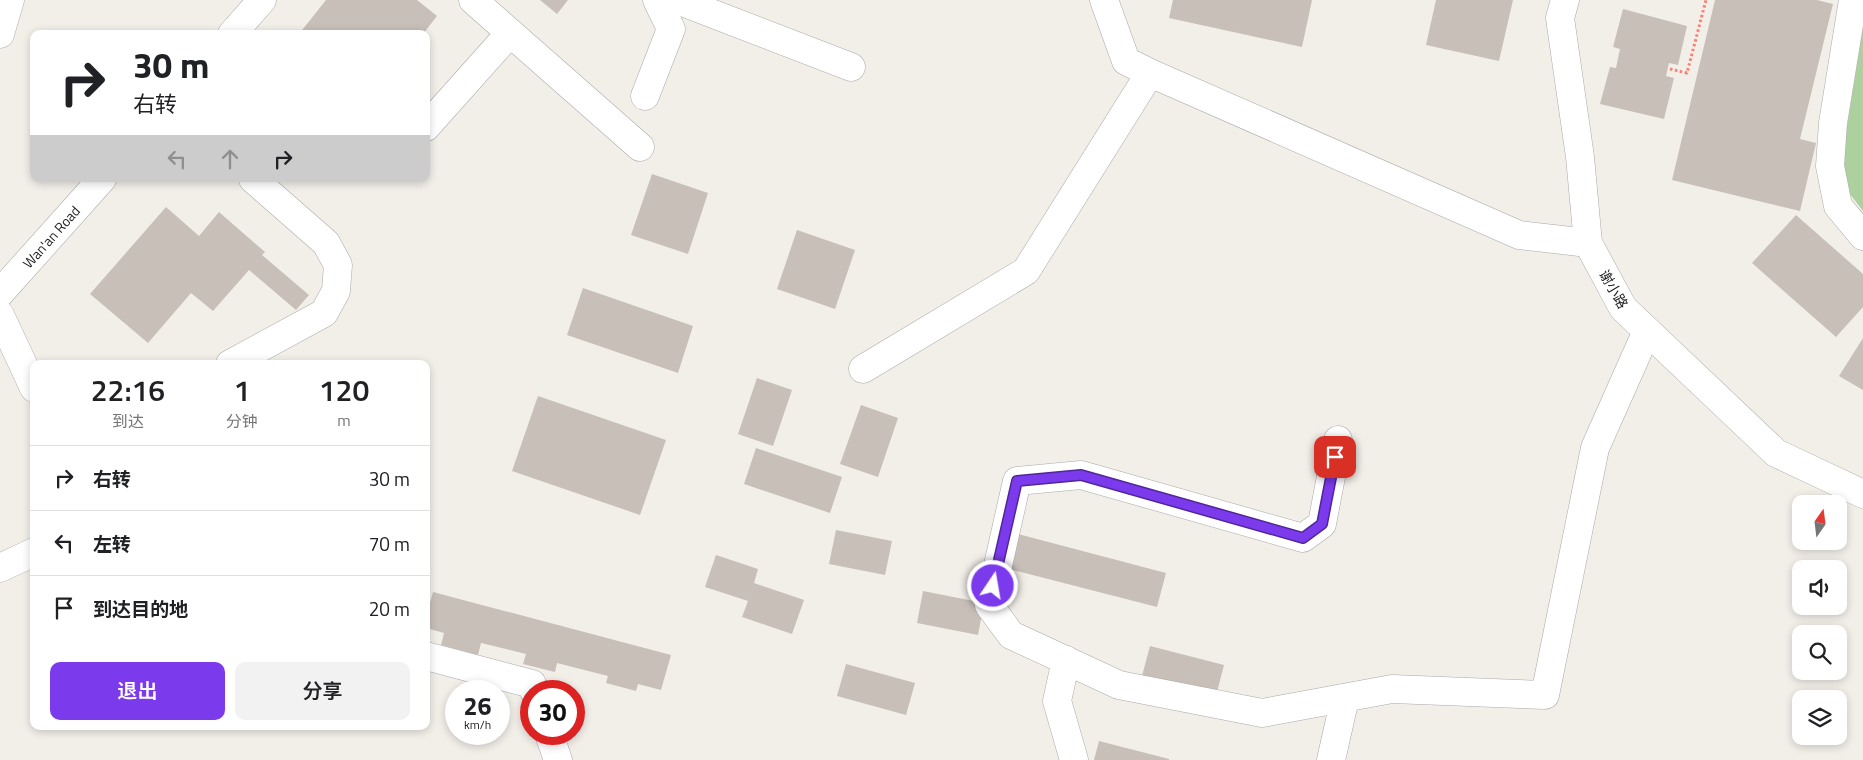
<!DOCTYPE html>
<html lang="zh">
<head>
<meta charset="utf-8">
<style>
	:root { --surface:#fff; --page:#f2f2f2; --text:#202124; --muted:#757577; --line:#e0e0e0; --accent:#7c3aed }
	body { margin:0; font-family:"Titillium Web","Noto Sans SC",sans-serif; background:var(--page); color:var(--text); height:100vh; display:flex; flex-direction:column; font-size:19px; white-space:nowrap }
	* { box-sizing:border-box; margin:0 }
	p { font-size:16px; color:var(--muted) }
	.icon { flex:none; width:28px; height:28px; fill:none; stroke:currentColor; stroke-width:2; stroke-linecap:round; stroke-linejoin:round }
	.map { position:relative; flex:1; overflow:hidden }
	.details { position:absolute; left:30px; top:360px; width:400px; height:370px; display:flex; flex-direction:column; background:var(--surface); border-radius:10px; box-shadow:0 2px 8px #0003 }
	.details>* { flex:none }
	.hud { position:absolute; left:30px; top:30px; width:400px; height:152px; border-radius:10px; box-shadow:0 2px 8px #0003; background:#fff; color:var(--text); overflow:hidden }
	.needle { width:32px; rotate:14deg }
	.controls { position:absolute; left:1792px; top:495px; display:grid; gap:10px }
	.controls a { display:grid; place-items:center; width:55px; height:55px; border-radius:10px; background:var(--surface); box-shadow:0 2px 8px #0003; font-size:25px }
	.speed { position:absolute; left:445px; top:680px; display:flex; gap:10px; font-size:25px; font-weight:700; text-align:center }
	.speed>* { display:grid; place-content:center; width:65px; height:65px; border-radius:50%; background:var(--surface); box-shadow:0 2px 8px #0003; line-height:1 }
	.speed small { font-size:12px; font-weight:400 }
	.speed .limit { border:8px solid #d22; background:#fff; color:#111 }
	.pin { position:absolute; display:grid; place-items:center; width:42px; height:42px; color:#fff; margin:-21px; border-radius:10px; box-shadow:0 2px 8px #0006 }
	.me { position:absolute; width:55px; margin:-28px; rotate:12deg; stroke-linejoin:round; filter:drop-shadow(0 0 4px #0008) }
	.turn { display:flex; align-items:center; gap:18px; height:105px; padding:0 20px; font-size:22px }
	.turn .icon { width:65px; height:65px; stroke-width:2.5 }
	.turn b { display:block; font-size:35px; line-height:42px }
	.lanes { display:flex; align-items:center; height:48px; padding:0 20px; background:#0003; justify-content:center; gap:25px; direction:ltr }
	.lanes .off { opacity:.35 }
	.eta { display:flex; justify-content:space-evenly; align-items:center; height:85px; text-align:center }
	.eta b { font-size:30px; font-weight:600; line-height:35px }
	.primary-button { display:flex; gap:10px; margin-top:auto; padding:10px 20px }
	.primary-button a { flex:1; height:58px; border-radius:10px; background:var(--accent); color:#fff; font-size:20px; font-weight:600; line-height:58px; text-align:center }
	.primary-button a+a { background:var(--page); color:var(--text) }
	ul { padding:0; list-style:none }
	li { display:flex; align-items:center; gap:15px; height:65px; padding:0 20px; border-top:1px solid var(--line) }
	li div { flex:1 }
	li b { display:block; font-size:19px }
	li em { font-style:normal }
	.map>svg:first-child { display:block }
	.forest { fill:#add19e }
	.building { fill:#c7bfb8 }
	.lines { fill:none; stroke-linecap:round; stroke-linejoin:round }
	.minor-casing { stroke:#a9a9a9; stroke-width:29 }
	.path { stroke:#fa8072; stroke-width:3; stroke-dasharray:2.5 2.5; stroke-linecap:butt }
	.minor { stroke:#fff; stroke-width:28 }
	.route-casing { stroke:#51269a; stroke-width:12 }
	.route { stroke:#7c3aed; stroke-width:9 }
	.labels { text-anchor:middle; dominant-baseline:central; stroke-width:4; stroke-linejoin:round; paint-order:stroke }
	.street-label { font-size:14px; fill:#222; stroke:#fff }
</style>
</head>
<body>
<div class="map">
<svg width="1863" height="760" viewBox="0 0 1863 760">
	<rect width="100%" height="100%" fill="#f2efe9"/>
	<path class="forest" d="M1863,26V211L1850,194L1842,158Z"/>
	<path class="building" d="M326,0H417L437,16L423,34H299Z
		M540,0H568L557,14Z
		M1173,0H1312L1302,47L1169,18Z
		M1436,0H1513L1499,61L1426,45Z
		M1715,0H1817L1833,4L1800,139L1816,143L1800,211L1672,180Z
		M1623,9L1687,26L1678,65L1669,63L1666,76L1674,78L1664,119L1600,104L1610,67L1616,68L1620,49L1613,47Z
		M652,174L708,193L688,254L631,235Z
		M166,207L199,236L219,212L265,252L262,255L309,295L296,310L249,270L213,311L191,293L148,343L90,294Z
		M1796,215L1863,274V307L1836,337L1752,263Z
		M797,230L855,250L835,309L777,289Z
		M583,288L693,326L678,373L567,335Z
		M1863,338V390L1839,376Z
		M757,378L792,390L773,446L738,434Z
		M538,396L666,440L640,515L512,471Z
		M861,405L898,418L878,477L840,464Z
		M756,448L842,477L830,513L744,484Z
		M836,530L892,541L885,575L829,564Z
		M1018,534L1166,573L1157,607L1009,569Z
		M716,555L758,569L754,583L804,600L792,634L742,617L748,601L705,587Z
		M923,591L984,603L978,635L917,623Z
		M433,592L671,655L661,690L638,684L636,691L606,683L608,676L557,663L555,672L523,664L526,654L481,643L478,655L441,645L444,633L426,628V617Z
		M1150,646L1224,665L1216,696L1142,676Z
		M846,664L915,683L906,715L837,696Z
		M1099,741L1169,759V760H1094Z"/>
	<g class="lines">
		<g class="minor-casing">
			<g id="minor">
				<path d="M473,0L640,147"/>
				<path d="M677,0L851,67"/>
				<path d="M1104,0L1126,61L1150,73L1519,235L1588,243"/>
				<path d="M1565,0L1560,18L1580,157L1588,243L1623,308L1776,453L1863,494"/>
				<path d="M1853,0L1833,123L1830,166L1838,206L1863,236"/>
				<path d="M0,34L10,0"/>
				<path d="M232,34L262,0"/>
				<path d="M645,96L671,29L657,0"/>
				<path d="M426,127L510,33"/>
				<path id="s1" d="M0,293L102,179"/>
				<path d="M0,315L34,388"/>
				<path d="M230,364L324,313L336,291L338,265L326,243L253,179"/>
				<path d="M863,369L1026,271L1150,73"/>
				<path d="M1338,440L1322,524L1303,538L1081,475L1017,481L989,605L1011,635L1119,685L1262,713L1392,689L1545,695L1595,448L1647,331"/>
				<path d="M0,568L34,552"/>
				<path d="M426,656L532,684L534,691"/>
				<path d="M1066,660L1057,701L1074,760"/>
				<path d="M549,734L558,760"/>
				<path d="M1331,760L1345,698"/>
			</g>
		</g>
		<path class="path" d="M1670,69L1687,73L1706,0"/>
		<use href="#minor" class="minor"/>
	</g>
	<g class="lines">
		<g class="route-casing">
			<path id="route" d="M993,586L1017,481L1081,475L1303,538L1322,524L1335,457"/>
		</g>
		<use href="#route" class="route"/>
	</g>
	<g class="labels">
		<g class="street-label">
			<text stroke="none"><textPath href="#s1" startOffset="76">Wan'an Road</textPath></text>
			<text transform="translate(1614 289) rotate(60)">谢小路</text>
		</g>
	</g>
</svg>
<div class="controls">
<a><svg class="needle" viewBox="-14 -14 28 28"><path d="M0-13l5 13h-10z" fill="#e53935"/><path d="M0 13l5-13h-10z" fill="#757577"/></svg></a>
<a><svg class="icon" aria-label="sound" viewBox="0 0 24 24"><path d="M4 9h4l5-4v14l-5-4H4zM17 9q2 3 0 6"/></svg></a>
<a><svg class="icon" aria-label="search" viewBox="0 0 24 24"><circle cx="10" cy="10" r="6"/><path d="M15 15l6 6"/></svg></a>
<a><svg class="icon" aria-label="layers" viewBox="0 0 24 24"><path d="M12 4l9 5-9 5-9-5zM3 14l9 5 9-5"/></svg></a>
</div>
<div class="speed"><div>26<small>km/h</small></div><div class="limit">30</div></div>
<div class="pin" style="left:1335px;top:457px;background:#d93025"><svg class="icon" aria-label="arrive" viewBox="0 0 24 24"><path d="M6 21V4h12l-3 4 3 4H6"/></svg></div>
<svg class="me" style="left:993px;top:586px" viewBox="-20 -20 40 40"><circle r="17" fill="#7c3aed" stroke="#fff" stroke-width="3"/><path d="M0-11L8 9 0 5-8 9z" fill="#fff"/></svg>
<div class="hud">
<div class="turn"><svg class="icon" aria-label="right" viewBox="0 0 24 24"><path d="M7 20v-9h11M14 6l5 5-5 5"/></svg><div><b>30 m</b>右转</div></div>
<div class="lanes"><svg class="icon off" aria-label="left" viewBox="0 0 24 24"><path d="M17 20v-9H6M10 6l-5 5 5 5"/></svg><svg class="icon off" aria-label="ahead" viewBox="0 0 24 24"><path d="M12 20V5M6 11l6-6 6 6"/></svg><svg class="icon" aria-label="right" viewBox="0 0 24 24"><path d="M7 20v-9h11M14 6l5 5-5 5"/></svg></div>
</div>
<section class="details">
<div class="eta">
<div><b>22:16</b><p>到达</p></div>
<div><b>1</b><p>分钟</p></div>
<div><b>120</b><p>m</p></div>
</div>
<ul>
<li><svg class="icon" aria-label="right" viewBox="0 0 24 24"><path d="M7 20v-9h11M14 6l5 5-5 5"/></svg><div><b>右转</b></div><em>30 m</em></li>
<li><svg class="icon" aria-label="left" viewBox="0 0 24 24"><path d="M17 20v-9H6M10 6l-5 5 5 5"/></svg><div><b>左转</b></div><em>70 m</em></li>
<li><svg class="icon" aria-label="arrive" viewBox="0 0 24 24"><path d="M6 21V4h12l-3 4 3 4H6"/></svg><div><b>到达目的地</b></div><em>20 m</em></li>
</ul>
<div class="primary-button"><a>退出</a><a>分享</a></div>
</section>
</div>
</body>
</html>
